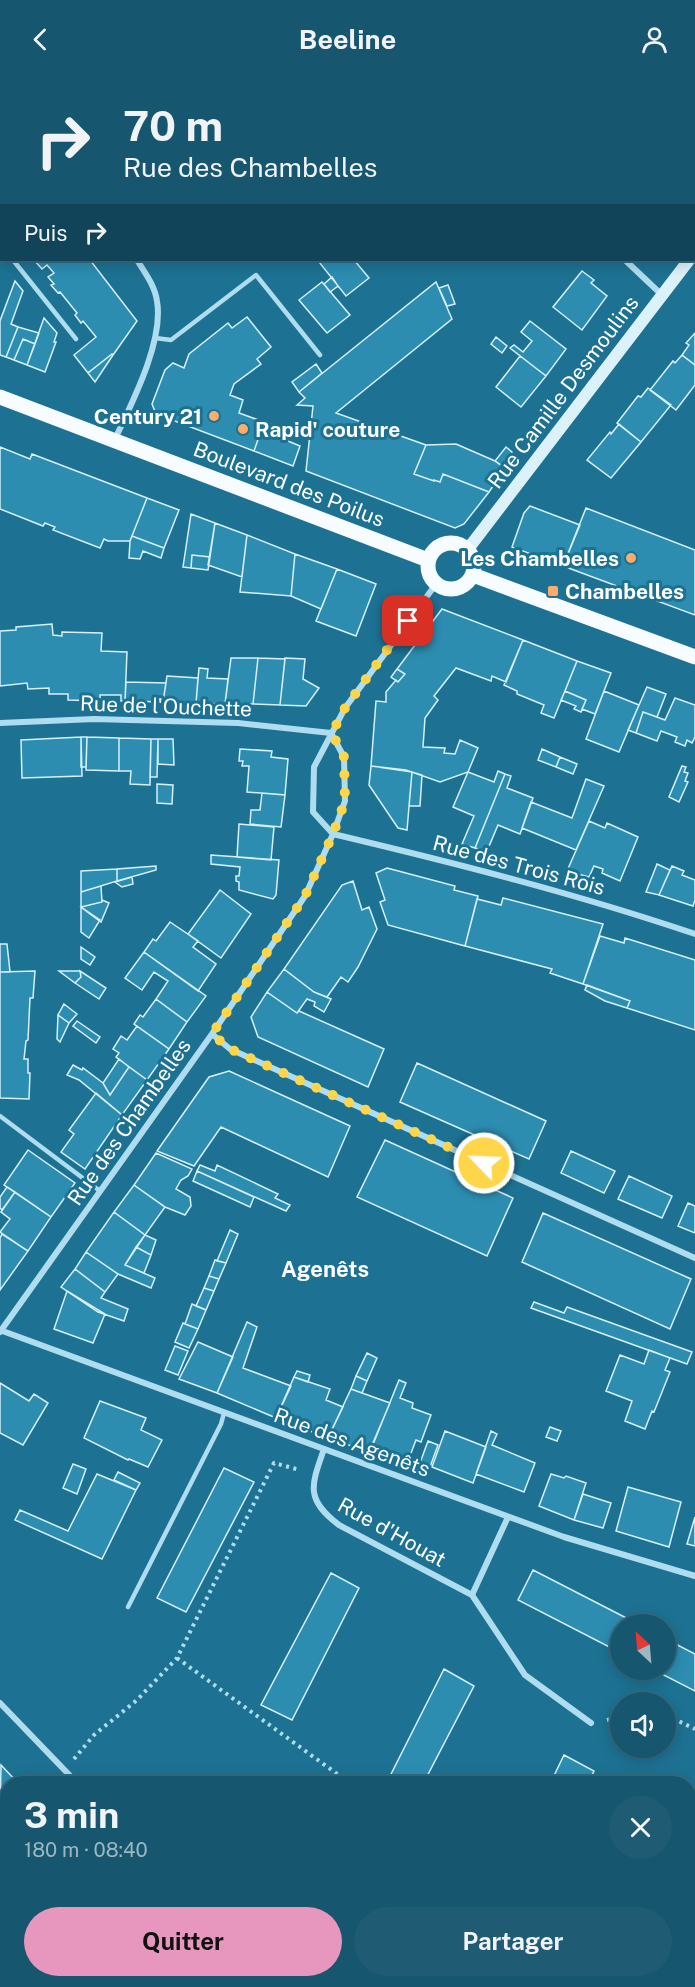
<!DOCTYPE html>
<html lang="fr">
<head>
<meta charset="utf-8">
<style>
	:root { --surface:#16566e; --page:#1f5c73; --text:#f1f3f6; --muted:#9eb7c2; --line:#356c81; --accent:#e797bd }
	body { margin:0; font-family:"Public Sans",sans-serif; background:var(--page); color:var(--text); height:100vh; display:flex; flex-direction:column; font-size:22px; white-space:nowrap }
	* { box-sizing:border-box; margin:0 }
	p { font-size:20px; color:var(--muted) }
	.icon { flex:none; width:33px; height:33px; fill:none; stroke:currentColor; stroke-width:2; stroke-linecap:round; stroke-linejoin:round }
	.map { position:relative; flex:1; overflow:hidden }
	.drawer { position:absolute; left:0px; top:1698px; width:696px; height:212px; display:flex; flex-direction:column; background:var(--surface); border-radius:24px 24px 0 0; box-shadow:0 3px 15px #0003,0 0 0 2px var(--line) }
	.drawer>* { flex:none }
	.banner { position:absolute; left:0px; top:0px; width:696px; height:183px; box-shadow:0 3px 15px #0003,0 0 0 2px var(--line); background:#16566e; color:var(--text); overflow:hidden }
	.needle { width:39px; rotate:334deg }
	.fabs { position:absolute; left:610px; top:1536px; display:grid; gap:12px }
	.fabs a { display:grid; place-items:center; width:66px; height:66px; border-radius:50%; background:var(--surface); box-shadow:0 3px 15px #0003,0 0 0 2px var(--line); font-size:30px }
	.pin { position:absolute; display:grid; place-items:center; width:51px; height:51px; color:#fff; margin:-26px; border-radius:12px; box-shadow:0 3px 9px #0006 }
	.me { position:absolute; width:66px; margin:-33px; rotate:294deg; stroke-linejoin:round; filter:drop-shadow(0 0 4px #0008) }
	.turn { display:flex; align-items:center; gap:21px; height:126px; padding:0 24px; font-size:27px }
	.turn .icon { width:78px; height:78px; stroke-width:2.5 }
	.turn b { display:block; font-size:42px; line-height:51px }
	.then { display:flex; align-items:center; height:57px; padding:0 24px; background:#0003; gap:12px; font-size:22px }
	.round { display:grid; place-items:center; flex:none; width:63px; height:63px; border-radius:32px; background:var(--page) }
	.head { display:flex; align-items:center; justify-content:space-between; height:102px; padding:0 24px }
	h1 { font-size:36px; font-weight:700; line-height:45px }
	.action { display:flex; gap:12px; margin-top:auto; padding:12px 24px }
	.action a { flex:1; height:69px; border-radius:36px; background:var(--accent); color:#111; font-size:24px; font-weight:700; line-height:69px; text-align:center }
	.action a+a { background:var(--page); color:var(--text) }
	header { display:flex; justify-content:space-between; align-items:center; height:78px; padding:0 24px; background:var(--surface); font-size:27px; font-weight:700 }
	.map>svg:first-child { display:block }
	.building { fill:#2c8db1; stroke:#d5f0fa; stroke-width:1.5 }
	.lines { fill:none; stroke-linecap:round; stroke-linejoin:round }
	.path { stroke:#afddef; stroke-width:4; stroke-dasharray:3 4.5; stroke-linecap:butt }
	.lane { stroke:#afddef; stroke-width:4.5 }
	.street { stroke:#afddef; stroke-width:6 }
	.secondary { stroke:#dcf2fa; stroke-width:12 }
	.primary { stroke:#f6fcff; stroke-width:15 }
	.route { stroke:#ffd54a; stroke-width:10; stroke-dasharray:0 18 }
	.poi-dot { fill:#feac6d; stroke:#1d7293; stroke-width:2 }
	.labels { text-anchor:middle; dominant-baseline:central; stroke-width:6; stroke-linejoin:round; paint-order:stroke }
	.street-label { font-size:21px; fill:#fff; stroke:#1d7293 }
	.poi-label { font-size:21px; font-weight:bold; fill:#fff; stroke:#1d7293; text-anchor:end }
	.neighbourhood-label { font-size:22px; font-weight:bold; fill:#fff; stroke:#1d7293 }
</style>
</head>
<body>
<header><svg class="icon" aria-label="back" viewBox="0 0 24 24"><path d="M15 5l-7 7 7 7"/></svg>Beeline<svg class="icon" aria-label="person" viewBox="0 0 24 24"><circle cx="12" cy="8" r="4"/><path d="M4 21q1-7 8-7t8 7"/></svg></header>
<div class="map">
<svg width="695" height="1909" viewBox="0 0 695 1909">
	<rect width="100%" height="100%" fill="#1d7293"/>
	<path class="building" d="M31,0H258L30,2Z
		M408,0H471L472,2H404Z
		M0,68L2,70V144L0,142Z
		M34,182H90L137,243L113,277L112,276L88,295L74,277L96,259L83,243L81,245L75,237L77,235L60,214L58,215L51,207L54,206L48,199L54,195L47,187L42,191Z
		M322,182H354L369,200L346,218L319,184Z
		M582,193L594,202L591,205L607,218L582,252L553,229Z
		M332,199L338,208L330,214L324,206Z
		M15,203L23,213L11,246L18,249L6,279L0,277V243Z
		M322,204L350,237L327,255L299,222Z
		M436,204L452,241L336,335L426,367L414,396L434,403V402L440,404L443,396L489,414L464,446L455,450L306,393L313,328L297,327L305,320L299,314Z
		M448,207L455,226L447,228L439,210Z
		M247,239L271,269L257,281L261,286L234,306L230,317L243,322L239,335L264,344L254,373L156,336L152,326L165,292L173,285L184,290L189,276L228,245L232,250Z
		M44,240L57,255L54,264H56L45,294L27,287Z
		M530,243L566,271L546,298L510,270L514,267L523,274L532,263L521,254Z
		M18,249L39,255L35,266L23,261L14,282L6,279Z
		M695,255V287L682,277L689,267L686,265Z
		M496,259L507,268L502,275L491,266Z
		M23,261L35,266L27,287L14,282Z
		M112,276L113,277L95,304L88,295Z
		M682,277L695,287V307L676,332L650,312L673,283L675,285Z
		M520,278L546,298L521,329L496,309Z
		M316,286L322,295L299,314L292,304Z
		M648,310L671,327L641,364L617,345L638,318L641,319Z
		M264,344L291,354L288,363L300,368L293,388L254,373Z
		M619,346L641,364L611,400L587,382L610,354L611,356Z
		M456,366L495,383L505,390L489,414L443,396L440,404L434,402V403L414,396L426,367Z
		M0,369L30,381L32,376L147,420L130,463H108L104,461L100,470L53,452L55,449L45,445L43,448L0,431Z
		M506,369L512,374V381L505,390L495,383Z
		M147,420L179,432L164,470L132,458Z
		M530,428L580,447L563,488L512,469L524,435Z
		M586,430L695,472V537L563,488Z
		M191,436L215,445L210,479L192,477L191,490L183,489Z
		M215,445L247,457L242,499L208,487Z
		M247,457L295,476L291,518L240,514Z
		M132,458L164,470L161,480L143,473L140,481L129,480L130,463Z
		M295,476L337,491L321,531L291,518Z
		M192,477L210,479L208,492L191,490Z
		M337,491L376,506L356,558L316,543Z
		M442,531L523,562L506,604L492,598L491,603L456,590L434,618L438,622L425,640L423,669L445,670L444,675L455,676L460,662L478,670L468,694L440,704L406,692L371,688L376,623L386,624V614L396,602L398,604L405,596L397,591Z
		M52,546L53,557L62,558V554L102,555L101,573L127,574L125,623H121V617H100V623L68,622V616H49V610L28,611L27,605L0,608V553L16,552V549Z
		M523,562L577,583L554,640L541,635L544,627L517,616V613L504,607Z
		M231,580H258L253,626H225Z
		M258,580L285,581L280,627L253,626Z
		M285,580L305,581L303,601L319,610L306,628L280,627Z
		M577,583L611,595L595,636L582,631L586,622L565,613Z
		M199,590L208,591L207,600L228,601L225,626L196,625Z
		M397,591L405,596L398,604L391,599Z
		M167,598L198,600L196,625L163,624Z
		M126,604L166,605L163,624L125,623Z
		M647,609L666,616L657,639L643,634L636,655L628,652Z
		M565,613L586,622L581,634L574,631L576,628L561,622Z
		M604,613L639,627L619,674L586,661Z
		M675,620L695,627V659L692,665L687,662L685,668L675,664L677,659L661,653L657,663L636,655L643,634L665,642Z
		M81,659L82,698L22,700L21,662Z
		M81,659H87L86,689H81Z
		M87,659L119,660V693L86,692Z
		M119,660L151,661L150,707L130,706L131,693H119Z
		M151,661H158L157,699H150Z
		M158,661H173L174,687L158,686Z
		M240,671L272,673L271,679L288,681L285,717L247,714L249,688H242L243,683H239Z
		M542,671L560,679L556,689L538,682Z
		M560,679L577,686L573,696L556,689Z
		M371,688L412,694L407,752L398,750L369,707Z
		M682,688L686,689L684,694L688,695L685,703L688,704L679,724L669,719Z
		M498,693L505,696L475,770L462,766L474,738L453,729L468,694L494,704Z
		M412,694L422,697L420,728H409Z
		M505,696L511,698L507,710L533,720L520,756L498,747L487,773L475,770Z
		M586,701L604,708L576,772L522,750L531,724L572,740Z
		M157,706L173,707L172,726L157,725Z
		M262,715L285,717L281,749L250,746L251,732H260Z
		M589,743L605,750L607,745L638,759L620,803L602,795L603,791L594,788L589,799L567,793Z
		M239,746L274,749L271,782L237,779Z
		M211,777L279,782L276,817L273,821L239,812V804L236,803V798H239L240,789L211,786Z
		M657,786L670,792L659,817L646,814Z
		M156,788V792L117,803V791Z
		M672,788L684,793L682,797L695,802V822L693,828L659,817Z
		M387,790L455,808L454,812L478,818L465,868L388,847L380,824L385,822L376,795Z
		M117,791V803L81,814V793Z
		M132,799L133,806L122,809L115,804Z
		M353,803L362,832L369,829L377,851L358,889L348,904L341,899L327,919L314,914L284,891L342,807Z
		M101,808L102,824L81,829V814Z
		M220,812L251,836L221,880L188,856Z
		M503,820L603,846L583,906L550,895L552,891L465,868L477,821L501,827Z
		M102,822L109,825L101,844L81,829L102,824Z
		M81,829L100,842L89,860L81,854Z
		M170,844L198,863L193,869L216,886L198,913L144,874L153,861L156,863Z
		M600,858L624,865L625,860L695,882V952L627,930L630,923L583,906Z
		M0,866H7L10,894H0Z
		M81,869L95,879L90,887L81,881Z
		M144,874L206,918L187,944L156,921L168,903L154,894L142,912L125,900Z
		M284,891L314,914L331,921L324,934L314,928L315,924L307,921L297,935L267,914Z
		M35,893L33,920H30L28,962L26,963L24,981H28V995H30L29,1021L0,1020V894Z
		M59,893H80L81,899L75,905Z
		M80,893L106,910L99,921L75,905L81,899Z
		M587,907L630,923L627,930L605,923L585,912Z
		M267,914L297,935L299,933L384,971L368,1009L258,959L251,939Z
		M156,921L187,944L169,971L134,946L140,937L143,939Z
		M64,926L77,936L69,945L58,937Z
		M58,937L69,945L60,964L57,961Z
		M77,943L100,959L96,965L73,948Z
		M137,948L169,971L147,1002L116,979L119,975L113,971L121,958L127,962Z
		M119,981L129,989L110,1017L103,1005Z
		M417,985L546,1043L529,1081L400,1024Z
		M73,987L82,992L83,990L103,1005L110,1017L129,989L147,1002L122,1037L79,1002L67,997Z
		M229,993L350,1048L328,1099L221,1049L194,1088L157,1073L209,999Z
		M96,1015L122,1037L85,1091L61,1074L74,1056L69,1052Z
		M385,1062L513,1120L487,1178L357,1119Z
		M28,1072L75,1105L51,1139L4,1107Z
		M571,1073L615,1093L604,1115L561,1095Z
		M156,1075L192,1091L188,1098L181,1102L176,1111L190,1119L191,1128L185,1137L165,1129L134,1107Z
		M200,1087L215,1093L217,1087L278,1116L275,1120L290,1127L286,1133L197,1093Z
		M197,1093L254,1119L250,1129L193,1103Z
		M629,1098L672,1118L662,1140L618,1121Z
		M134,1107L165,1129L145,1157L114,1134Z
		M7,1109L15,1114L2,1132L0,1130V1119Z
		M15,1114L51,1139L28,1173L0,1154L10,1141L1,1134Z
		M688,1125L695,1128V1155L678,1148Z
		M114,1134L145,1157L125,1187L155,1200L151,1210L118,1196L86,1174Z
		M543,1135L691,1201L670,1251L522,1184Z
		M230,1152L238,1156L226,1185L217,1183Z
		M2,1156L28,1173L0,1212V1160Z
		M145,1157L156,1162L151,1177L136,1169Z
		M136,1169L151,1177L144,1195L125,1187Z
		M86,1174L118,1196L105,1214L75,1191Z
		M215,1182L226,1185L219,1201L209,1198Z
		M75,1191L105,1214L101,1220L128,1231L124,1243L98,1234L61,1209Z
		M209,1198L219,1201L214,1213L204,1210Z
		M204,1210L214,1213L206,1232L196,1228Z
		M67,1213L105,1236L93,1265L54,1251Z
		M534,1224L564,1235L567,1229L692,1274L687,1286L531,1230Z
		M192,1226L206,1232L198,1251L185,1246Z
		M247,1244L257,1249L243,1290L291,1308L276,1340L217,1315Z
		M183,1245L198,1251L189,1270L175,1264Z
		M198,1264L233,1279L217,1315L179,1301Z
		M175,1268L188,1273L178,1297L165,1292Z
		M649,1272L670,1280L665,1292L670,1294L654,1334L652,1333L645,1351L625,1343L632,1323L606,1313L620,1277L644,1286Z
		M367,1275L377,1280L367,1303L356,1298Z
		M297,1293L310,1297L308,1304L294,1299Z
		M356,1298L367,1303L362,1315L351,1311Z
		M294,1299L330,1311L326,1322L343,1329L328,1360L276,1340Z
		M399,1302L406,1305L400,1320L413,1325L412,1330L431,1337L421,1364L416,1362L408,1383L372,1369Z
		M0,1305L29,1323L34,1316L48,1325L23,1367L0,1355Z
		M351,1311L390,1325L369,1374L328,1360Z
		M100,1323L146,1340L141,1352L162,1362L148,1389L129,1381L128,1382L84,1360Z
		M550,1349L561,1353L557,1363L546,1359Z
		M445,1353L486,1369L473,1405L432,1389Z
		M491,1353L497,1356L492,1367L535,1385L524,1414L476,1396Z
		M428,1363L438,1367L430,1389L420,1385Z
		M73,1386L86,1391L77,1416L63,1410Z
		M224,1390L254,1404L186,1534L157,1520Z
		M118,1394L140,1405L136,1412L114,1402Z
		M97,1396L136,1412L102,1481L15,1442L20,1432L68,1453Z
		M551,1396L564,1400L566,1398L586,1405L574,1442L539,1428Z
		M628,1409L681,1424L669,1469L616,1453Z
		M583,1416L611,1425L603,1450L574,1442Z
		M695,1439V1468L687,1466Z
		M533,1492L638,1546H621V1575L518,1522Z
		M331,1495L359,1510L292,1642L261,1627Z
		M666,1561L695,1576V1613L654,1592H666Z
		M444,1591L474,1608L423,1706H386Z
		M564,1677L594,1693L588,1706H550Z
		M1,1687L19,1706H8V1735L0,1742Z
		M688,1865L695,1868V1909H665L669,1902H688Z
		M99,1902H108L113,1907L111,1909H101L95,1906Z
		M145,1902H190L183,1909L167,1907L147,1909L142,1905Z
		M325,1902H360L353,1909H332Z"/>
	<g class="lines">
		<path class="path" d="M177,1580L351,1706
			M666,1637L695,1651
			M607,1642L621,1639
			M74,1681L94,1657L137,1622L177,1580L274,1385L300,1392"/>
		<path class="lane" d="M0,1L2,0
			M0,165L2,167
			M13,182L76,261
			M155,260L171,262L256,197L320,277
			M0,1038L100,1113
			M128,1529L221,1346L224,1335"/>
		<path class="street" d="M504,0V2
			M0,5L2,7
			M625,182L662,217
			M115,361C132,325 164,263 157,223C155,208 145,195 137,182
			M0,645L94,641L238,645L331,655
			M333,756C455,785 577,816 695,856
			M333,756L313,734L314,689L345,630L436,506
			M212,956L230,971L695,1180
			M0,1252L564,1459L695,1498
			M0,1254L212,956L305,818L333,756L345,723L344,679L331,655
			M324,1371C311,1408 305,1421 339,1447L472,1517L525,1597L591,1645
			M472,1517L508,1439
			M0,1625L78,1706
			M688,1806L695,1793
			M688,1817L695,1821
			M270,1902L277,1909
			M636,1909L640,1902"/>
		<path class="secondary" d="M694,174H695
			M468,471L689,182"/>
		<path class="primary" d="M0,319L428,482
			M428 488a23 23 0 1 1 46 0a23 23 0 1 1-46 0Z
			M473,497L695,579"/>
	</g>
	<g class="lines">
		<path class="route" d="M408,543L345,630L332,655L344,679L345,723L333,756L305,818L212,956L230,971L484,1085"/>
	</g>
	<g class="poi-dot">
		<circle cx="214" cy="338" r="6"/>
		<circle cx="243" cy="351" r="6"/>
		<circle cx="631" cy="480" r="6"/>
		<rect x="547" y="507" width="12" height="12" rx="3"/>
	</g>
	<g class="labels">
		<g class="street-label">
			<text transform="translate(563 314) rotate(-53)">Rue Camille Desmoulins</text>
			<text transform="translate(289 406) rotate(21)">Boulevard des Poilus</text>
			<text transform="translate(166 628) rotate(2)">Rue de l'Ouchette</text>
			<text transform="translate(519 787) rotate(15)">Rue des Trois Rois</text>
			<text transform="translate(129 1044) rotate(-55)">Rue des Chambelles</text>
			<text transform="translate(352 1364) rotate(20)">Rue des Agenêts</text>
			<text transform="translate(392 1454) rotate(29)">Rue d'Houat</text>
		</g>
		<g class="poi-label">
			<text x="202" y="338">Century 21</text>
			<text x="255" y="351" text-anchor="start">Rapid' couture</text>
			<text x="619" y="480">Les Chambelles</text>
			<text x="565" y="513" text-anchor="start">Chambelles</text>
		</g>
		<g class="neighbourhood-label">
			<text x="325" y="1191">Agenêts</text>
		</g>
	</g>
</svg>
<div class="fabs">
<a><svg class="needle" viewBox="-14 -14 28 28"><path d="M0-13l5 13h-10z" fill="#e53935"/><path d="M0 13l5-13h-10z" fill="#9eb7c2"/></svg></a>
<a><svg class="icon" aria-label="sound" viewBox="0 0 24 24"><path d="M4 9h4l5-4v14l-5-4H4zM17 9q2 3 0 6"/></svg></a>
</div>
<div class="pin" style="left:408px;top:543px;background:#d93025"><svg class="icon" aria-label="arrive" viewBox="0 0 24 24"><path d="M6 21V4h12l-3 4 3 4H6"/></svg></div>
<svg class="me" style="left:484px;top:1085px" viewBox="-20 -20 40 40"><circle r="17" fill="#ffd54a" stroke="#fff" stroke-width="3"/><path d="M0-11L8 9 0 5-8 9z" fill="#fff"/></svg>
<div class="banner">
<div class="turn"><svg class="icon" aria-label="right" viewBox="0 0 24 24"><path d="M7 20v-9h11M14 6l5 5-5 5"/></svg><div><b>70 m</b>Rue des Chambelles</div></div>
<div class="then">Puis<svg class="icon" aria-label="right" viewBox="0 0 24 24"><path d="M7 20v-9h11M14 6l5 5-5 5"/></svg></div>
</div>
<section class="drawer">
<div class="head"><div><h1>3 min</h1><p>180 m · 08:40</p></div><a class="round"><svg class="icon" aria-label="close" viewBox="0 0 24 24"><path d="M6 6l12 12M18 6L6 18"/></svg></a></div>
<div class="action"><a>Quitter</a><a>Partager</a></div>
</section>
</div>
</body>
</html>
